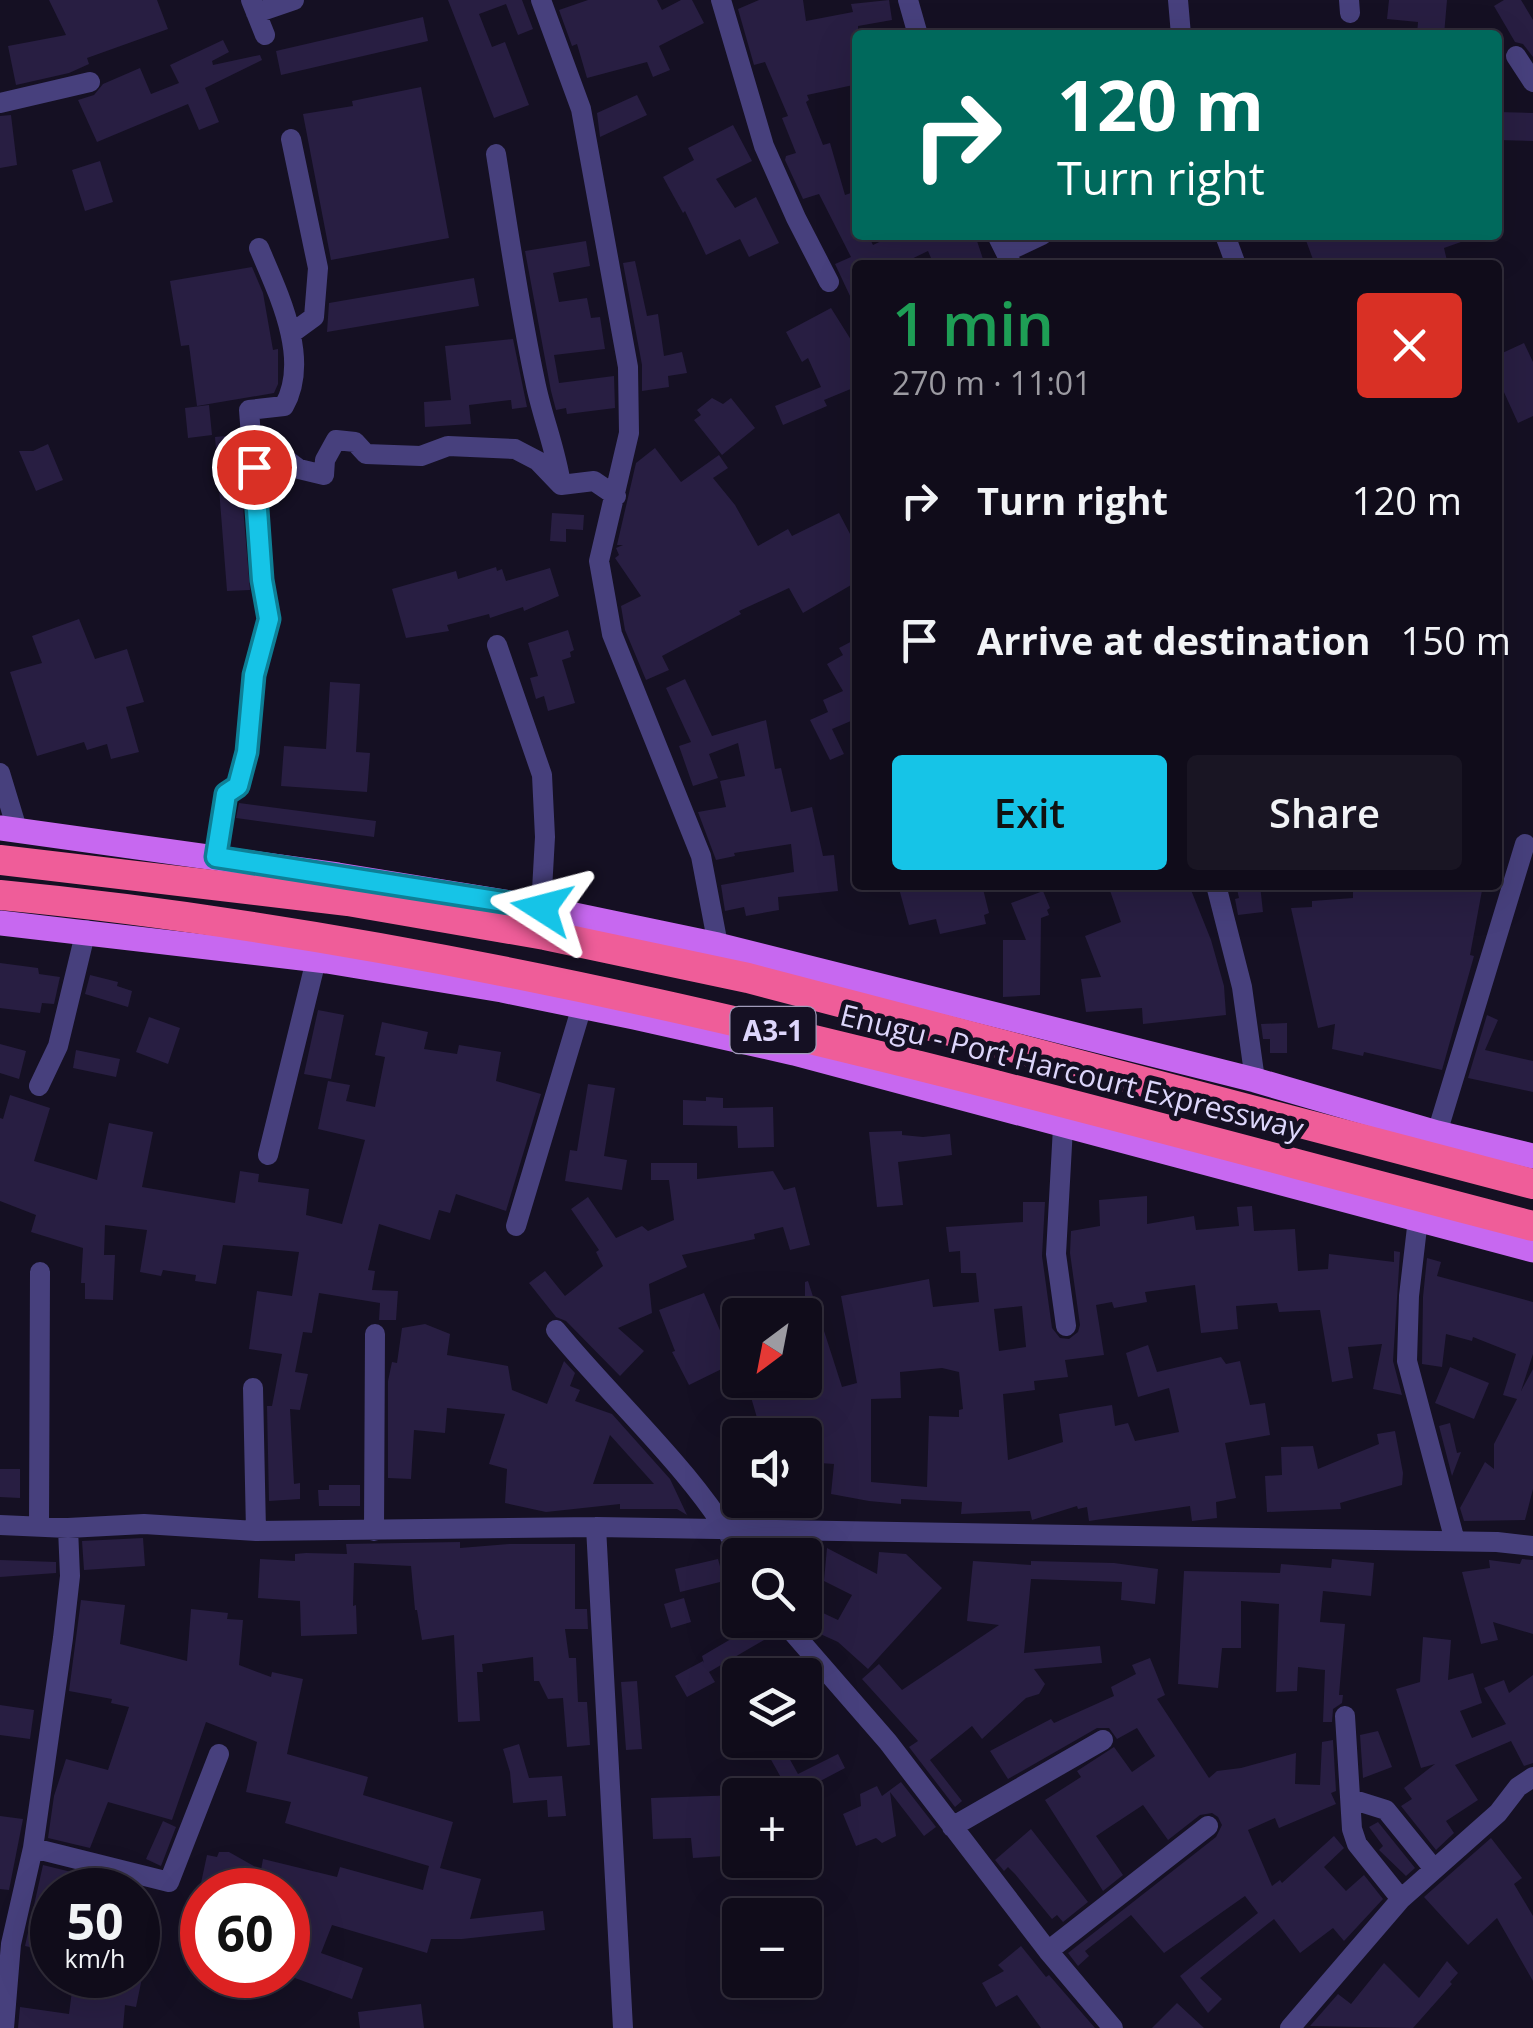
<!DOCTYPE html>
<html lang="en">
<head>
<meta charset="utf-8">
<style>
	:root { --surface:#100c1a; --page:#191523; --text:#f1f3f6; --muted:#9c9ba2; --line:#302c39; --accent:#16c4e7 }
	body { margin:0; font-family:"Open Sans",sans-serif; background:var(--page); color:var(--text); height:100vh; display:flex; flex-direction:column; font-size:38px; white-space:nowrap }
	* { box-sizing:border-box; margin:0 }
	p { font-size:32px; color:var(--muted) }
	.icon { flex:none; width:55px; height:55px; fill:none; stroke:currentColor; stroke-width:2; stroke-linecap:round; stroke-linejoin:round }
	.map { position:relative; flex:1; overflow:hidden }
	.drawer { position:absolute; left:852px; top:260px; width:650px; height:630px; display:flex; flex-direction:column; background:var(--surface); border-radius:10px; box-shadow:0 10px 40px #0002,0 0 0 2px var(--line) }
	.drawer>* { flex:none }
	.banner { position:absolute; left:852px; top:30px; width:650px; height:210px; border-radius:10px; box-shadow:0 10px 40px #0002,0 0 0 2px var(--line); background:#00695c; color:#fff; overflow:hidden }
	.needle { width:65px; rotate:212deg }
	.buttons { position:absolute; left:722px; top:1298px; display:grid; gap:20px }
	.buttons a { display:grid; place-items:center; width:100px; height:100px; border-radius:10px; background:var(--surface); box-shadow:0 10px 40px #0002,0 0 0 2px var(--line); font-size:50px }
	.speed { position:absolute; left:30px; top:1868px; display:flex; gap:20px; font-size:50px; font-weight:700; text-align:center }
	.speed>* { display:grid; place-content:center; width:130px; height:130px; border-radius:50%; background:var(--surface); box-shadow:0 10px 40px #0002,0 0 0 2px var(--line); line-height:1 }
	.speed small { font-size:25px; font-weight:400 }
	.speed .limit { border:15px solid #d22; background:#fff; color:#111 }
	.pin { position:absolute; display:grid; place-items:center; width:85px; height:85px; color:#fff; margin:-42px; border:5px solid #fff; border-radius:50%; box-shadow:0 2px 10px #0007 }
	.me { position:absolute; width:110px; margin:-55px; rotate:279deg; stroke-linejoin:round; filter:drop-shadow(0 0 8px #0008) }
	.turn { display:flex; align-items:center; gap:35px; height:210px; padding:0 40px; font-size:45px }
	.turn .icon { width:130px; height:130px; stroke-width:2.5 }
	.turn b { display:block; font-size:70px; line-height:85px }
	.round { display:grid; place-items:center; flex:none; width:105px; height:105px; border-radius:10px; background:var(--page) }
	.overview { display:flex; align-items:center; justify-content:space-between; height:170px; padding:0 40px }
	h1 { font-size:60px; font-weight:600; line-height:75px; color:#1e9e55 }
	.action { display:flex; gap:20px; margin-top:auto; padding:20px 40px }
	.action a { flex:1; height:115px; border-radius:10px; background:var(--accent); color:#111; font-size:40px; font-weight:600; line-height:115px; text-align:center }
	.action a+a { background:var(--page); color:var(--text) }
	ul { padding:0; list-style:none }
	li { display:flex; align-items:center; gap:30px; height:140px; padding:0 40px }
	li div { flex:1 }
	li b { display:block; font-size:38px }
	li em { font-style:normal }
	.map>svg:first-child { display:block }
	.building { fill:#281e42; fill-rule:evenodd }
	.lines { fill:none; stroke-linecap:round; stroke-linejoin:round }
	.minor { stroke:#47407d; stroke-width:20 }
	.major { stroke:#c768f0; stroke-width:25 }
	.highway { stroke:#ef5d99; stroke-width:30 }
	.route-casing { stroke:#0e7f96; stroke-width:25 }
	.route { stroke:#16c4e7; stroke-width:18 }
	.labels { text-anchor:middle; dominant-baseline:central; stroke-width:10; stroke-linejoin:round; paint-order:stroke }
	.shield { fill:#151023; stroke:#a19bba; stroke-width:2.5 }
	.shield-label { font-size:28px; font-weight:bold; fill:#ddd6fb }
	.street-label { font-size:30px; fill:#ddd6fb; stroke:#151023 }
</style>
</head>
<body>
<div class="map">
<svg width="1533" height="2028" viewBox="0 0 1533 2028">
	<rect width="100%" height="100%" fill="#151023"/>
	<path class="building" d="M49,0H157L168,29L87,58L89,64L69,73L16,85L8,46L66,35Z
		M448,0H522L533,29L518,35L506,4L479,14L492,47L505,42L529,105L494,118Z
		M588,0H657L662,10L681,0H692L704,23L659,46L670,70L653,77L647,62L587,78L577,44L572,46L559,10Z
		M759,0H803L806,21L853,12L851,4L889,0L892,20L858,26V84L807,95L809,100L806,102L823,145L830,143L845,195L857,191L858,235H868L873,245L894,235H975L985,265H934L928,251L899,265H858V313L835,264L851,257L819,194L803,199L785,160L786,156L796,153L782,118L788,116L765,62L754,65L738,9Z
		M1389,0H1447L1444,35H1417L1418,22L1387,19Z
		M1504,0H1521L1533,20V57L1523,44L1515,42L1494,6Z
		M423,17L428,41L281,75L276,51Z
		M223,40L229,52L212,61L213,65L260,55L262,60L205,88L219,122L199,130L188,104L97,142L78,100L94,95L103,84L140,68L151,94L179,83L170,65Z
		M421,87L449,238L331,260L303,114L353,106L352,101Z
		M637,95L647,115L600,137L597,113Z
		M1498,112L1533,113V141L1498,140Z
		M11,115L17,165L0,168V116Z
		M733,125L752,161L716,179L735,208L756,197L779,243L749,257L740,239L706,255L685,211L683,213L663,177L694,160L688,148Z
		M100,161L113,202L85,211L72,170Z
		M1304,235H1399L1400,240L1418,235L1475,237L1444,248L1448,265H1315Z
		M586,241L590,266L553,273L559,302L587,298L591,318L600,317L605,349L554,355L559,383L614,376L615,408L567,414L566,408L556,410L551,391L525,251Z
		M635,261L647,316L658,314L664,356L682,352L687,373L668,376L669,387L642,391V365L623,263Z
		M252,267L263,293L273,350L278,349V384L274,393L197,406L189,345L181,346L170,281Z
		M474,278L479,306L327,332L329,303Z
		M831,308L858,351V386L824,400L827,406L783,425L775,406L821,387L808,358L802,362L786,332Z
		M513,339L527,407L512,409L511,400L469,405L471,424L425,427L424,402L451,400L445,346Z
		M1524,343L1533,362V416L1518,423L1498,379V355Z
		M712,398L723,404L731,398L755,428L722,455L694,420L701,415L697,410Z
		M209,405L212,435L188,438L185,408Z
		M237,435L250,590L227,591L215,437Z
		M48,444L63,480L36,491L19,451H33Z
		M655,448L681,482L719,455L728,468L713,478L735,505L758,546L788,529L792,536L839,513L858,549V581L803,613L789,588L739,611L741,614L662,656L669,670L646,680L625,630L621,606L641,596L615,558L619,555L616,548L623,545H617L636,463Z
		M552,513L584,515L583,530L566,529V542L550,541Z
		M496,567L497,571L502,569L506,581L550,568L559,596L524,611L523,607L490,618L489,614L447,625L449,631L406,638L392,589L456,571L458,579Z
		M79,619L95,659L127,649L144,702L126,707L139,752L111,759L107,744L87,750L84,742L37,756L10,672L42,663L32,636Z
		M568,630L574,650L570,652L571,657L562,660L575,703L548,711L544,696L536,699L530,678L538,676L528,643Z
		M858,638V718L832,729L844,754L830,760L810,720L828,712L823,700L843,691L827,664L843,655L839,648Z
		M685,679L712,736L766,720L775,769L781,768L791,812L812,807L823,856L834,855L838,891L778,897L779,910L746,916L744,907L725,911L721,885L794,872L791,844L734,853L735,856L716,860L698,812L726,807L720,781L745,776L738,743L709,754L718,778L693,786L679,746L691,742L666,688Z
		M330,682L360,684L356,752L370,753L367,792L281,786L284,746L326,749Z
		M239,803L376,821L374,837L236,818Z
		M898,885H982L989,913L984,915L986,924L940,934L936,919L909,925Z
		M1108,885H1189L1211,940L1224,986L1226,1015L1143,1024L1142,1008L1086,1012L1081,979L1101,977L1085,936L1121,922Z
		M1236,885H1260L1263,912L1238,915L1235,899L1239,898Z
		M1364,885H1483L1470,955L1474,956L1442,1070L1364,1052L1363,1056L1332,1049L1335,1024L1318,1028L1291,908L1312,907V901L1353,898V891L1364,890Z
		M1043,891L1050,908L1047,910L1049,915L1041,918L1040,995L1003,997V940H1026L1011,903Z
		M0,963L38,968L39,974L60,977L54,1004L42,1003L40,1013L0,1008Z
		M90,975L118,982L117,986L132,991L128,1007L85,994Z
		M318,1010L344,1015L331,1079L304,1074Z
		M1487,1015L1498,1020L1485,1050L1533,1061V1092L1468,1078Z
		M149,1017L180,1028L168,1064L136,1052Z
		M382,1022L428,1032L424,1049L457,1054L459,1045L501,1052L496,1081L541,1094L506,1211L456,1194L450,1213L439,1210L430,1240L379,1224L368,1270L375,1271L372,1290L398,1291L396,1320H379L380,1303L319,1293L312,1333L303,1332L295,1372L308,1374L300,1410L290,1409L294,1484L300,1483V1499L269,1501L267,1406H272L282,1354L249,1349L257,1291L292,1296L299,1252L223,1245L216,1284L195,1281L196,1275L163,1270L161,1276L140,1272L147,1230L105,1225L104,1255H115L113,1300L85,1299V1283H81L83,1248L31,1232L36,1215L0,1201V1118L3,1119L10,1095L50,1108L34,1161L97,1180L109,1123L153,1132L142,1187L235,1203L240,1171L259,1174L258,1182L309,1189L306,1215L342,1224L365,1140L318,1129L328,1081L350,1085L346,1101L375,1107L385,1057L375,1055Z
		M1287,1023V1053H1270V1039H1263L1261,1024Z
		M0,1044L26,1051L19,1079L0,1073Z
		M76,1050L120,1059L116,1077L73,1068Z
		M588,1084L615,1088L604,1156L627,1160L622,1190L565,1181L570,1150L577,1151Z
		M706,1097L723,1098V1108L773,1107L774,1147L738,1148L737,1126L683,1125V1100L706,1101Z
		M902,1131V1135L923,1137L950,1134L952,1155L898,1162L903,1205L877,1207L869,1132Z
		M651,1163H697V1179L773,1171L784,1190L795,1187L810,1245L790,1250L783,1227L754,1234L755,1239L682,1255L687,1267L649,1284L652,1313L618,1328L644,1351L620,1376L566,1321L556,1317L529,1283L545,1271L565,1296L603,1266L596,1252L599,1250L571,1209L588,1197L616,1238L642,1226L648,1231L674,1220L669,1180H651Z
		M1147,1196V1224L1194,1216L1196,1230L1239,1226L1237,1207L1252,1206L1254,1231L1295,1229L1298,1271L1328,1269L1329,1254L1394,1262V1251L1400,1252L1393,1361L1402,1395L1373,1389L1382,1344L1348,1347L1353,1378L1332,1382L1320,1310L1279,1312L1277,1303L1236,1306L1238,1329L1201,1333L1195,1285L1145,1292L1147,1302L1114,1308L1112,1302L1096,1305L1104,1355L1065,1360L1068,1377L1034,1381L1035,1390L1003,1394L1008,1460L1063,1442L1059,1414L1087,1409L1112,1405L1115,1426L1128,1423L1135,1441L1179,1432L1169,1388L1138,1397L1126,1353L1148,1345L1157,1372L1221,1357L1226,1364L1240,1361L1250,1405L1265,1403L1270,1435L1225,1443L1236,1498L1216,1502L1217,1518L1192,1521L1190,1506L1089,1521L1087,1507L1078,1509L1077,1506L1032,1520L1030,1511L961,1514L962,1502L901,1499V1504L869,1501L831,1494L834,1464L805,1462V1435H762L746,1380H805V1282L808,1281L842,1387L857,1383L841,1296L929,1279L933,1307L979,1302L976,1273H961L960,1251L949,1252L946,1227L1023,1222V1202H1045L1042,1256L1052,1328L1060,1338L1069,1339L1078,1332L1080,1325L1070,1253L1071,1231L1100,1226L1099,1200ZM1022,1306L1026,1347L999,1351L994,1309ZM942,1368L959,1372L963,1409L959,1410V1417L929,1416L927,1487L871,1482V1399L901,1398L900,1372Z
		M1427,1258L1441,1262L1437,1276L1533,1302V1354L1521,1391L1533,1369V1489L1525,1520L1464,1521L1460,1508L1485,1462L1494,1469V1444L1517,1399L1503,1395L1516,1354L1473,1337L1472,1341L1446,1334L1442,1367L1422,1364L1423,1297Z
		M704,1293L734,1363L689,1385L672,1352L675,1351L659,1310Z
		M425,1324L450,1334L447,1355L508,1366L512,1390L547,1404L564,1361L575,1373L570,1386L580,1390L575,1401L612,1414L670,1479L687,1515L677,1509H620V1504L546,1512L505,1503L507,1469L489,1464L505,1414L447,1408L445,1433L414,1430L411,1479L388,1478V1381L392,1362L397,1363L402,1328ZM610,1435L654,1484H593Z
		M1450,1367L1489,1383L1474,1419L1435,1403Z
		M1450,1423L1457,1453L1461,1452L1452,1476L1439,1426Z
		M1395,1431L1403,1473L1402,1485L1340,1503L1341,1509L1267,1512L1265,1476L1282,1475L1281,1447L1313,1446L1318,1469L1379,1444L1377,1434Z
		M0,1469H20V1498L0,1497Z
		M329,1485H360V1506H319L318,1490H329Z
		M143,1538L145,1566L84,1570L82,1541Z
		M460,1542V1548L509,1544H575V1609H587L588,1629H565L569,1658H576L578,1702H587L590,1745L567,1747L563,1698L548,1699L539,1681H534L533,1657L482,1664L483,1672H477L480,1721L458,1722L454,1635L422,1640L417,1610H415L411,1566L354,1563L353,1606L356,1605L357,1634L301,1636L300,1601L258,1598L260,1559L295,1561V1554L306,1553L347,1554L346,1544Z
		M827,1548L877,1574L879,1552L906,1554L942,1588L868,1669L838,1642L807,1628L801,1621L805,1620L808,1606L838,1620L852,1595L824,1581Z
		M718,1559L724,1581L680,1592L675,1569Z
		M1332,1559L1374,1563L1371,1596L1323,1591L1320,1622L1345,1624L1339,1695H1343L1342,1703L1333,1709L1332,1722H1323L1325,1670L1298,1667L1297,1691L1276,1692L1279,1604L1241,1601V1648H1222L1218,1688L1178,1684L1184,1571L1280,1573L1281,1564L1331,1568Z
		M1522,1559L1533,1560V1634L1493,1622L1498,1640L1481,1644L1462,1572L1490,1568L1489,1560L1520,1564Z
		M0,1560L56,1562V1573L0,1577Z
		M973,1561L1031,1565V1561L1114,1563L1158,1569L1155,1604L1121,1600L1122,1582L1031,1579L1024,1653L1100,1646L1102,1663L1034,1669L1045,1684L1039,1694L1026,1698L982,1739L972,1726L930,1760L962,1801L955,1807L909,1747L918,1741L862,1679L879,1664L902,1690L999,1625L967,1621Z
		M684,1598L691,1622L671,1628L664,1604Z
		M81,1600L125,1605L120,1644L187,1661L191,1609L228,1613L227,1619L243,1620L239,1665L271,1677L272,1672L303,1679L287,1754L368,1777L363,1795L453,1822L440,1868L481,1879L470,1919L543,1911L545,1930L462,1939H431L427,1953L332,1925L321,1953L363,1968L352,1999L295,1978L302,1957L288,1953V1890H234L201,1883L207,1855L217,1857L219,1852H229L261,1870L263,1859L337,1877L340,1867L423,1890L429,1866L285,1823L291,1802L246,1792L257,1742L206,1722L172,1820L108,1802L90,1848L48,1838L54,1796L66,1759L108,1770L129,1707L111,1703L112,1699L69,1691Z
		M760,1622L764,1640L709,1672L715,1682L687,1697L675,1676L703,1661L704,1663L702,1656Z
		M1423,1637L1451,1640L1448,1680L1473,1673L1482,1703L1460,1711L1472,1738L1506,1724L1484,1688L1504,1680L1509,1693L1533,1675V1763L1524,1766L1511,1741L1455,1765L1478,1800L1446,1821L1454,1833L1436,1850L1401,1806L1412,1799L1404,1788L1435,1764L1421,1768L1396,1689L1420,1682Z
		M1150,1658L1165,1695L1157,1699L1209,1778L1217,1771L1241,1768L1296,1753L1295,1784L1320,1785L1322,1742L1333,1740L1336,1791L1331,1793L1336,1804L1279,1828L1275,1818L1248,1830L1272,1886L1280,1880L1282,1883L1334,1836L1344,1848L1324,1867L1346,1891L1364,1875L1383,1899L1344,1941L1333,1928L1300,1953L1274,1919L1200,1978L1222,1999L1208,2013L1180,1976L1258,1913L1245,1896L1164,1953L1131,1915L1085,1951L1089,1956L1078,1966L1068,1953L1216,1837L1222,1825L1218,1817L1212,1813L1200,1815L1168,1840L1143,1805L1096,1836L1123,1875L1103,1891L1045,1800L1081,1777L1077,1771L1114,1747L1132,1772L1155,1756L1137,1728L1117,1739L1109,1728H1097L1008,1779L990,1751L1051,1719L1054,1723L1114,1696L1111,1687L1136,1674L1132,1665Z
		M637,1681L642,1749L626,1750L621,1682Z
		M0,1705L34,1710L30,1739L0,1735Z
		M1378,1731L1392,1767L1363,1778L1360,1735Z
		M760,1740H779L798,1774L838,1754L845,1768L805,1789L809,1795H767L784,1783Z
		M519,1744L529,1778L562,1776L566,1816L548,1817L547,1800L513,1803L510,1772L503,1749Z
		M901,1782L936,1827L924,1836L890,1792L896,1836L882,1843L876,1838L856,1846L843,1814L861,1806L860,1794L877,1786L882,1796Z
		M740,1795V1855L693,1858L691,1838L653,1839L651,1798Z
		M0,1816L23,1819L9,1890L0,1889Z
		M163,1821L176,1827L161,1866L146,1859Z
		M1378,1822L1415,1868L1406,1876L1379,1850L1383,1846L1369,1827Z
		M1031,1829L1088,1902L1063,1922L1057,1915L1052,1919L1015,1874L1008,1867L1004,1871L995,1860Z
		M1491,1838L1522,1878L1514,1884L1533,1916V1981L1497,1918L1468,1945L1424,1897Z
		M43,1865L136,1888V1890L52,1887V1952L25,1946Z
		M1021,1946L1046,1977L1049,1975L1095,2028H1041L1017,1995L996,2007L982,1983L1004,1971L998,1965Z
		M1447,1961L1458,1973L1450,1982L1452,1984L1413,2028L1310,2026L1338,1994L1351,2004L1384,1963L1419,1998Z
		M74,1975H126L142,1978L136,2007L125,2005L123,2028H18L20,2007L69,2014Z
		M1177,2003L1204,2028H1152Z
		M421,2004L424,2028H360L358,2012Z"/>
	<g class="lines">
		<path class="minor" d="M251,0L265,35
			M541,0L581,109L628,367L629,433L599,561L612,634L701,856L718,945
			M721,0L764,146L796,218L829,282
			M908,0L918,35
			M1178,0L1181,35
			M1349,0L1350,13
			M256,13L294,0
			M1516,56L1533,82
			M0,103L90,82
			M291,139L318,268L314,317L292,333
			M496,154C508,229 519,306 535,381C542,417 556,449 561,485
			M997,235L1012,265
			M1225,235L1236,265
			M1006,252L1042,235
			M253,435L299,469L324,475L325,460L336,440L355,442L366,454L421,456L448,446L515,449L538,461L561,485L594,481L616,496
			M497,645L542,775L545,837L541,908
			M0,773L17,829
			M216,857L226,794L238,786L247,752L255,675L269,619L262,580L249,410L284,406C311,359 278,293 259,248
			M1216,885L1242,987L1255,1080
			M39,1086L58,1046L86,930
			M1063,1127L1056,1254L1066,1326
			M1437,1133L1525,844
			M268,1155L316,960
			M1418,1219L1409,1296L1407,1361L1455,1541
			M516,1226L582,1006
			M556,1330C616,1403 696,1473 741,1555
			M253,1388L256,1531
			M0,1525L68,1528L144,1524L256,1531L596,1527L1497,1542L1533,1546
			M39,1526L40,1272
			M596,1527L623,2028
			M374,1531L375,1334
			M782,1620L888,1742L1048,1951L1113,2028
			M1345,1716L1352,1829L1357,1844L1401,1899
			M1351,1799L1386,1810L1434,1869
			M952,1827L1103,1740
			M33,1848L169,1882L219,1754
			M1048,1951L1208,1826
			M4,2028L11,1944L33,1848L63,1638L70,1576L68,1528
			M1290,2028L1401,1899L1498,1813L1518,1787L1533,1777"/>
		<path class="major" d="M0,828L338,875L541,908L718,945L1255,1080L1437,1133L1533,1156
			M0,923L327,961L502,990L634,1017L794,1053L1533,1250"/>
		<path class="highway" d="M0,860L348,901L545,935L748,978L1533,1184
			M0,895C522,945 1027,1095 1533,1226"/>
	</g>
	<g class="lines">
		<g class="route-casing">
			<path id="route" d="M254,467L262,580L269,619L254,675L247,752L238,786L226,794L216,857L542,908"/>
		</g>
		<use href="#route" class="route"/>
	</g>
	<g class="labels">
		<rect class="shield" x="730.5" y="1007" width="85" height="46" rx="8"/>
		<g class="shield-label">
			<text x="773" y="1030">A3-1</text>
		</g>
		<g class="street-label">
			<text transform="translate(1072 1071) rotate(14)">Enugu - Port Harcourt Expressway</text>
		</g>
	</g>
</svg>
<div class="buttons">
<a><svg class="needle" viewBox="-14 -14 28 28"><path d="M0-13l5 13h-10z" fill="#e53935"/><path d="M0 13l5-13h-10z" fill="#9c9ba2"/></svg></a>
<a><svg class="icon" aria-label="sound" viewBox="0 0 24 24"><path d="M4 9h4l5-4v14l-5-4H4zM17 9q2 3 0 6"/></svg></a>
<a><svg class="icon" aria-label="search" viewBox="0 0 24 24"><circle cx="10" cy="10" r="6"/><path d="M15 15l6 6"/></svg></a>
<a><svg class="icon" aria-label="layers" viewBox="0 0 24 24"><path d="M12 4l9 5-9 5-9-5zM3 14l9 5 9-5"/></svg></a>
<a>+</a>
<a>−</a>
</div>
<div class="speed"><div>50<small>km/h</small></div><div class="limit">60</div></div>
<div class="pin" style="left:254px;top:467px;background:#d93025"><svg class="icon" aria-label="arrive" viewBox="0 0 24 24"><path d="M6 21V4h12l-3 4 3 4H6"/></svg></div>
<svg class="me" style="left:542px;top:908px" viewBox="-20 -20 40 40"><path d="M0-17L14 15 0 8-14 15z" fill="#16c4e7" stroke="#fff" stroke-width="4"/></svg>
<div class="banner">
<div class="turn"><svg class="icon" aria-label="right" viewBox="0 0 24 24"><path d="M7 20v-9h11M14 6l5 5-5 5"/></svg><div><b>120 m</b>Turn right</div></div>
</div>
<section class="drawer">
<div class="overview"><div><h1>1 min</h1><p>270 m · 11:01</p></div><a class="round" style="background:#d93025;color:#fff"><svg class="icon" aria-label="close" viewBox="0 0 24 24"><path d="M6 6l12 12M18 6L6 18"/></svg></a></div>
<ul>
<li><svg class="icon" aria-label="right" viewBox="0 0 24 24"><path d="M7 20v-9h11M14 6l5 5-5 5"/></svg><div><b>Turn right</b></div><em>120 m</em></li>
<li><svg class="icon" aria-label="arrive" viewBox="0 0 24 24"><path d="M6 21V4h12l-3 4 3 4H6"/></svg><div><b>Arrive at destination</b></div><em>150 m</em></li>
</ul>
<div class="action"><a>Exit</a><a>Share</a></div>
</section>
</div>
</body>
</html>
